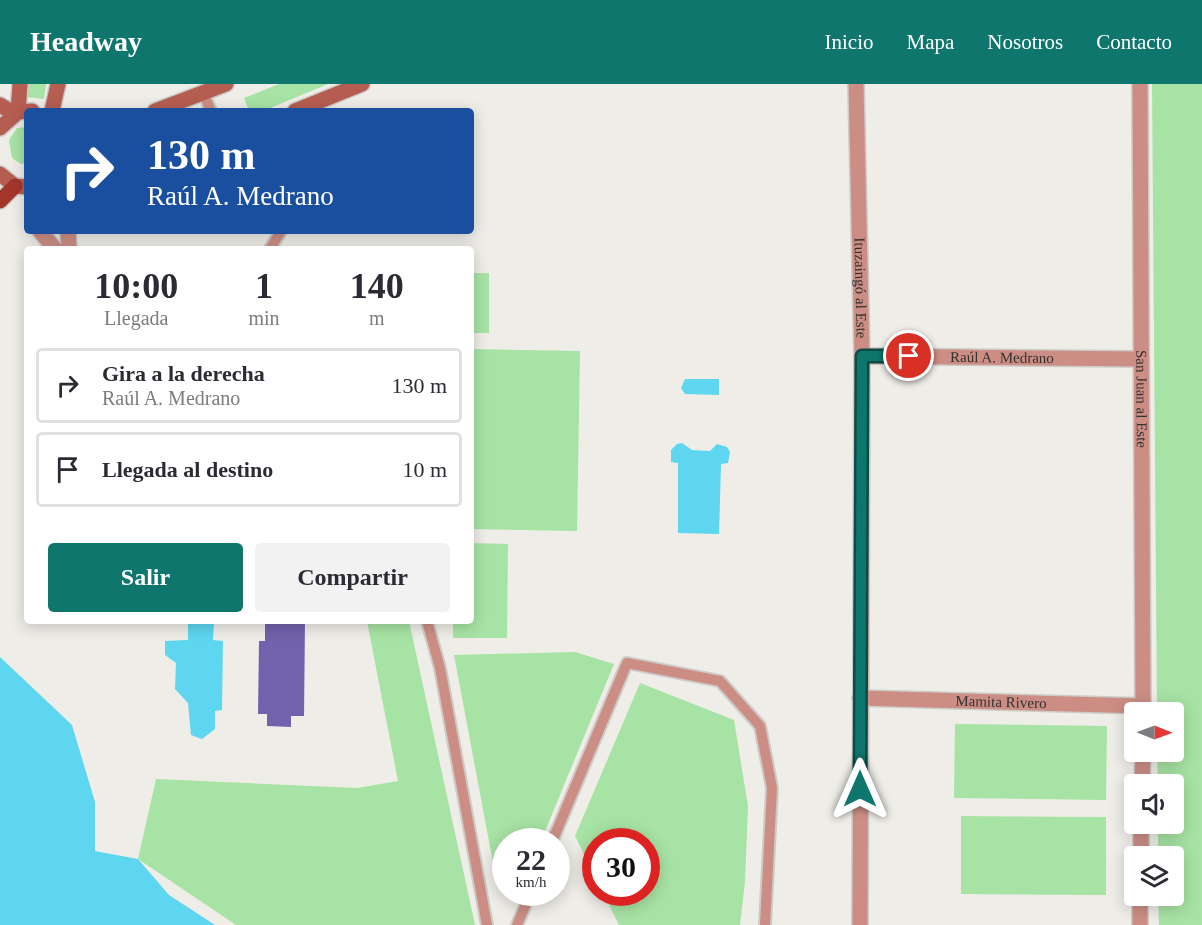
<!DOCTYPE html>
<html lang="es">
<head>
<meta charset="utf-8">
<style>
	:root { --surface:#fff; --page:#f2f2f3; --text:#2b2b33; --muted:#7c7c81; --line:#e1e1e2; --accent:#0f766e }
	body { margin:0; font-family:Georgia,serif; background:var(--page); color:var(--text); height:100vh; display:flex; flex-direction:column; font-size:22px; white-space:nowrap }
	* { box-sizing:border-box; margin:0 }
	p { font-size:20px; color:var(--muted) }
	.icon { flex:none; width:33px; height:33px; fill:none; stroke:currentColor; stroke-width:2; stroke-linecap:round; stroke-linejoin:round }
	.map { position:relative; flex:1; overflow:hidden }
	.details { position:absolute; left:24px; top:162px; width:450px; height:378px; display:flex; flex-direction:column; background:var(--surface); border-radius:6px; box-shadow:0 3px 15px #0003 }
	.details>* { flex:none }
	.banner { position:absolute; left:24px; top:24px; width:450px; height:126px; border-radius:6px; box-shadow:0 3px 15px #0003; background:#1a4fa0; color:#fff; overflow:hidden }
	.needle { width:39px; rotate:91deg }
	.controls { position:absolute; left:1124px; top:618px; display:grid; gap:12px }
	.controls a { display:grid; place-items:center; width:60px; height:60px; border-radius:6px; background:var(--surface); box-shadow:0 3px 15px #0003; font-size:30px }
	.speed { position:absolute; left:492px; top:744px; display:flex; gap:12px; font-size:30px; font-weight:700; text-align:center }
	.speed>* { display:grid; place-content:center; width:78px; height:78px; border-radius:50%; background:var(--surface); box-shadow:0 3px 15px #0003; line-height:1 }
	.speed small { font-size:15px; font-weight:400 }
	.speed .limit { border:9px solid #d22; background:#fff; color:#111 }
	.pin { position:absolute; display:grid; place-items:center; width:51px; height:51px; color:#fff; margin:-26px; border:3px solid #fff; border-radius:50%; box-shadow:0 2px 6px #0007 }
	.me { position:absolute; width:66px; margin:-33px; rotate:0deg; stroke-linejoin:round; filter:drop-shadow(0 0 4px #0008) }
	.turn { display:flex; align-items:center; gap:21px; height:126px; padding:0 24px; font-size:27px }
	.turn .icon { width:78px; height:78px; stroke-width:2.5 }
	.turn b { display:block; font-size:42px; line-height:51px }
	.eta { display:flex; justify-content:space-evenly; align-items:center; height:102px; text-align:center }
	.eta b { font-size:36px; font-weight:600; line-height:42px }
	.button { display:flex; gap:12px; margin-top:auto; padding:12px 24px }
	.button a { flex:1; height:69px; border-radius:6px; background:var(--accent); color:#fff; font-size:24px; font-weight:600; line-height:69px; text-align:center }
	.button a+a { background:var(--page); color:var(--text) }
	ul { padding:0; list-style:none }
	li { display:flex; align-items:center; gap:18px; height:75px; margin:0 12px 9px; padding:0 12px; border:3px solid var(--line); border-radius:6px }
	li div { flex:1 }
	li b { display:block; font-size:22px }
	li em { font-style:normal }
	header { display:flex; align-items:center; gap:36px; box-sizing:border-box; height:84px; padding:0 30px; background:var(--accent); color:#fff }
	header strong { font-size:28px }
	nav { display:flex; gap:33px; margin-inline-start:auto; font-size:21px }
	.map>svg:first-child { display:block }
	.green { fill:#a7e3a4 }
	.water { fill:#5ed6f0 }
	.building { fill:#7062ac }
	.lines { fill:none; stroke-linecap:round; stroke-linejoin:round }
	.lane-casing { stroke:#cdcbc7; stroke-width:14 }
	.street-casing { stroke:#cdcbc7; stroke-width:18 }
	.secondary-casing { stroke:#cdcbc7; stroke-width:18 }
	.primary-casing { stroke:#cdcbc7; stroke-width:18 }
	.lane { stroke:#cc8e84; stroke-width:10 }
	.street { stroke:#cc8e84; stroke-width:15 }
	.secondary { stroke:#b65d51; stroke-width:15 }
	.primary { stroke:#a3362a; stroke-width:15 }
	.route-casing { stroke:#0a4d48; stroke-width:15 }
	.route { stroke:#0f766e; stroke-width:10 }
	.labels { text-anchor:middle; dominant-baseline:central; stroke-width:6; stroke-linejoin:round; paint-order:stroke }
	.street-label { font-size:15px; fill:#333230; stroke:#efede8 }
</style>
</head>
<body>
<header>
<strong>Headway</strong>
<nav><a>Inicio</a><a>Mapa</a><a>Nosotros</a><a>Contacto</a></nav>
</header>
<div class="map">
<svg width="1202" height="841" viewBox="0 0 1202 841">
	<rect width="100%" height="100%" fill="#efede8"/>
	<path class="green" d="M28,0H46L44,15L27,13Z
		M279,0H328L263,27H249L244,14Z
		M1152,0H1202V841H1159L1158,812H1173V772H1158V740H1173V700H1158L1157,668H1173V628H1157Z
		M27,43V79L21,80L12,74L9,56L17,44Z
		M489,189V249H471V189Z
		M471,265L580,267L577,447L471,445Z
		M471,459L508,460L507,554H453V537H471Z
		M367,537H409L475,841H236L138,775L156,695L357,704L398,697Z
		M575,568L614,580L541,757L506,758L505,779L494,784L454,571Z
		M640,599L734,636L748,722L745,798L740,841H619L603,809L646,808V758H596L595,793L575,752Z
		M955,640L1107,642L1106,716L954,714Z
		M961,732L1106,733V811L961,810Z"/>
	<path class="water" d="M685,295H719V311L685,310L681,304Z
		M682,359L692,366L710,367L717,360L727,363L730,368L728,379L721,380L719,450L678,449V379L671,378V366L677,360Z
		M188,537H214L213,556L223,557L222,626L215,627V645L202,655L191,651L188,619L175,605L176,579L165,571V557L188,556Z
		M0,573L72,641L95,718V767L138,775L169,811L215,841H0Z"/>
	<path class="building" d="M265,537H305L304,632H291V643L267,642V630H258L259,557H265Z"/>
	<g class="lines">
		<g class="lane-casing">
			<path id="lane" d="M203,8L211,27
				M270,165L281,147
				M427,537L440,584L487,841
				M552,758L627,579L720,597L760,642L772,704L765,841
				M517,841L531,808"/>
		</g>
		<g class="street-casing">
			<g id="street">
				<path id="s1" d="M856,0L862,272L860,841"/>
				<path id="s2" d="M1140,0L1143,628"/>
				<path d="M40,147L55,165"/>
				<path d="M68,147L69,165"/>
				<path id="s3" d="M862,272L1141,275"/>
				<path id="s4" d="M860,614L1143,622"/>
				<path d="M1142,700L1143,668"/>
				<path d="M1141,772V740"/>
				<path d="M1140,841V812"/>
			</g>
		</g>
		<g class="secondary-casing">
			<path id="secondary" d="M0,21L15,30
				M52,27L58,0
				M155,27L226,0
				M295,27L362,0
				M18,28L20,0
				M0,44L18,28L32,27
				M0,90L15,102L27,103"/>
		</g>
		<g class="primary-casing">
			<path id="primary" d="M0,117L15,102"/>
		</g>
		<use href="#lane" class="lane"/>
		<use href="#street" class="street"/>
		<use href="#secondary" class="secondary"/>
		<use href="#primary" class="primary"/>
	</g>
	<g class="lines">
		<g class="route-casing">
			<path id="route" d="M860,705L862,272H909"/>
		</g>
		<use href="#route" class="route"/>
	</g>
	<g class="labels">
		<g class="street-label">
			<text stroke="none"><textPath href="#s1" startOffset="204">Ituzaingó al Este</textPath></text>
			<text stroke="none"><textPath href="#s3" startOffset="140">Raúl A. Medrano</textPath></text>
			<text stroke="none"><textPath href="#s2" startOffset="315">San Juan al Este</textPath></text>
			<text stroke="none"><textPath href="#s4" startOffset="141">Mamita Rivero</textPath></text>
		</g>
	</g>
</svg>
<div class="controls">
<a><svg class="needle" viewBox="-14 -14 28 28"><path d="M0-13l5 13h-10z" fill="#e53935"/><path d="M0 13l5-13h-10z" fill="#7c7c81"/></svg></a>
<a><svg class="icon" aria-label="sound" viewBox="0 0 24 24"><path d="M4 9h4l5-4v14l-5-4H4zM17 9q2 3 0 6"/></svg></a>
<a><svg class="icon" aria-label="layers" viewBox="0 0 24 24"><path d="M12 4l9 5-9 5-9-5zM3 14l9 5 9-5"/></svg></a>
</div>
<div class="speed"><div>22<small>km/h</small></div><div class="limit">30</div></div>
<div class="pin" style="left:909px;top:272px;background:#d93025"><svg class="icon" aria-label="arrive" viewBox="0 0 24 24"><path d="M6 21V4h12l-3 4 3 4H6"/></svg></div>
<svg class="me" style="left:860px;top:705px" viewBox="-20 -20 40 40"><path d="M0-17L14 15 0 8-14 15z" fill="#0f766e" stroke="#fff" stroke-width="4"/></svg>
<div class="banner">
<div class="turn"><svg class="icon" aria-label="right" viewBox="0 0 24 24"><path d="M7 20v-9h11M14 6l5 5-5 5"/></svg><div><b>130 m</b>Raúl A. Medrano</div></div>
</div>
<section class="details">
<div class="eta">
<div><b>10:00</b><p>Llegada</p></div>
<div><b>1</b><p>min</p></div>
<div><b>140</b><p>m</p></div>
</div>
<ul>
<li><svg class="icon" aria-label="right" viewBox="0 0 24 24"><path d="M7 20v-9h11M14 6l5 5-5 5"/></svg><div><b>Gira a la derecha</b><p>Raúl A. Medrano</p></div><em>130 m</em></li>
<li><svg class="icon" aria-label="arrive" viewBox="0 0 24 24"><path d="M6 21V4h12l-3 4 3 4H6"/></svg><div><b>Llegada al destino</b></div><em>10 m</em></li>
</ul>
<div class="button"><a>Salir</a><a>Compartir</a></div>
</section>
</div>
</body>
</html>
